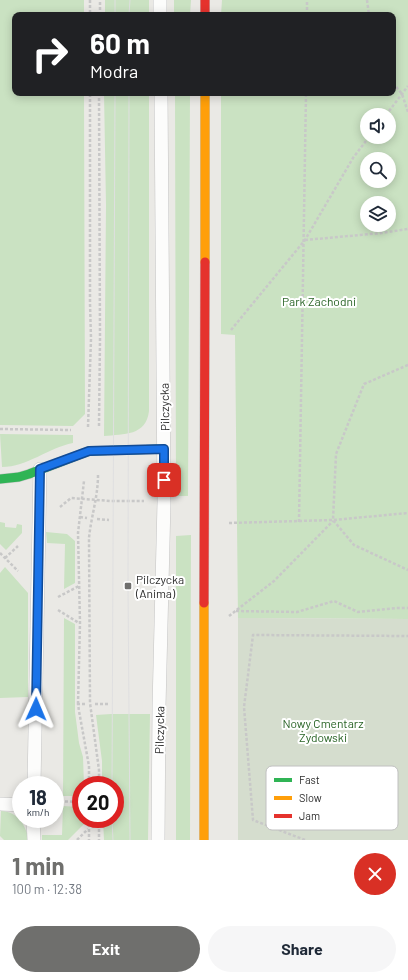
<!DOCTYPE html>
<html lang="en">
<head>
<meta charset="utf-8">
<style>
	:root { --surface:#fff; --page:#f6f6f7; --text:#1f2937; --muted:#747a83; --accent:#6f6f6d }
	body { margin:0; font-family:Barlow,sans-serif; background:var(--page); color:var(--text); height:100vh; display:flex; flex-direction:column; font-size:15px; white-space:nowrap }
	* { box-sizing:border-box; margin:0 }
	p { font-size:13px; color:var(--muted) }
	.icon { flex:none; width:22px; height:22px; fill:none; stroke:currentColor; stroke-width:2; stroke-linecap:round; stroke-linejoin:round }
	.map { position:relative; height:840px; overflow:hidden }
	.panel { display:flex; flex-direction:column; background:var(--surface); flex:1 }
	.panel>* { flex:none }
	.banner { position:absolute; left:12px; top:12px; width:384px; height:84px; border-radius:8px; box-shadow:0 2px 10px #0003; background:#202124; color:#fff; overflow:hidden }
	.buttons { position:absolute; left:360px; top:108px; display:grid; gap:8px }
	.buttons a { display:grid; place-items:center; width:36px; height:36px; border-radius:50%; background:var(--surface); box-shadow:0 2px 10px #0003; font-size:20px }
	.speed { position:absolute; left:12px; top:776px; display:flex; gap:8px; font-size:20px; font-weight:700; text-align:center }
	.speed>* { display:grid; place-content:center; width:52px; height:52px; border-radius:50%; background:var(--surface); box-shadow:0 2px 10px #0003; line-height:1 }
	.speed small { font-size:10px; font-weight:400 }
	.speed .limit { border:6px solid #d22; background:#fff; color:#111 }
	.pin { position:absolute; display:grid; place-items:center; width:34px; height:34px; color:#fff; margin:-17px; border-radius:8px; box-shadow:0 2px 6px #0006 }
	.me { position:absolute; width:44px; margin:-22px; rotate:1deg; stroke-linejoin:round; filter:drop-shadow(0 0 3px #0008) }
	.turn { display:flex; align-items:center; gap:14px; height:84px; padding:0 12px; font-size:18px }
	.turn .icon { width:52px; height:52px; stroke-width:2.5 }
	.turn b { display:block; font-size:28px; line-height:34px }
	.round { display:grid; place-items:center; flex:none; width:42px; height:42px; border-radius:21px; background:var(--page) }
	.summary { display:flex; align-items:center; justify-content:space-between; height:68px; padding:0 12px }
	h1 { font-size:24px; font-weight:700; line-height:30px; color:var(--accent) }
	.button { display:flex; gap:8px; margin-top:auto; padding:8px 12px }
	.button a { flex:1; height:46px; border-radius:24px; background:var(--accent); color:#fff; font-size:16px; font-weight:700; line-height:46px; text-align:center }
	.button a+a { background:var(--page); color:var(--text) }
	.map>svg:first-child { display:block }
	.green { fill:#cae2c2; fill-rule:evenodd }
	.cemetery { fill:#d5ddce }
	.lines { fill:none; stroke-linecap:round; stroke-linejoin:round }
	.lane-casing { stroke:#c4c4c4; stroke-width:14 }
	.fast-casing { stroke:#c4c4c4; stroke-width:10 }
	.slow-casing { stroke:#c4c4c4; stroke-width:10 }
	.jam-casing { stroke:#c4c4c4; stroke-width:10 }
	.path { stroke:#c8c8c8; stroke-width:2.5; stroke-dasharray:3 2; stroke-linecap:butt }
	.lane { stroke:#fcfcfb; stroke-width:13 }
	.fast { stroke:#30b455; stroke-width:9 }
	.slow { stroke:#ff9f0a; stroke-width:9 }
	.jam { stroke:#e5322d; stroke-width:9 }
	.tram { stroke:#dfdfe0; stroke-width:1 }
	.route-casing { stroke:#114b97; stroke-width:10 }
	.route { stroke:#1a73e8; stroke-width:7 }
	.poi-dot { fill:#6f6f6d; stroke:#fff; stroke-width:1.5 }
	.labels { text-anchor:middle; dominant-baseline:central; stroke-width:4; stroke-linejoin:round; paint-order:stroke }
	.park-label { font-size:12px; fill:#286325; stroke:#fff }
	.street-label { font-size:12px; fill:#2d2d2d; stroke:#fff }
	.poi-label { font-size:12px; fill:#2d2d2d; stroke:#fff; text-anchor:start }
	.key { fill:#fff; stroke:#c0c0c0; stroke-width:1 }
	.key-label { font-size:11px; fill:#2d2d2d }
</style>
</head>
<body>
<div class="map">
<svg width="408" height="840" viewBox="0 0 408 840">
	<rect width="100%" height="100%" fill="#eae9e5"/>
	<path class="green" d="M0,0H84V15H15V93H84L85,414L73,426L0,425Z
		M105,0H149V15H105Z
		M174,0H191L190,15H174Z
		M222,0H408V619L238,618L235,335L221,334V93H393V15H221ZM367,115H389V137H367ZM367,159H389V181H367ZM367,203H389V225H367Z
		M104,93H149V411C146,436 124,434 104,436L106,205Z
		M175,93H190L188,496H176Z
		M0,434L73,435V443C48,448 27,467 2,467Z
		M0,511V522L5,523V527L16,528L17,524L22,525V533L6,550L0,544Z
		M46,532L67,534L75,541V583L64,589L65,544L47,543Z
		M191,535L190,840H176V536Z
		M5,567L28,593V697L0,698V573Z
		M64,618L75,624V712L79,743L83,757L84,785H81L80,796H63Z
		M111,714H150L148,840H104L103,819H115V785H102V761L96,715Z
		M63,806L79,807L81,809V819H84V824L68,840H42V835H62Z
		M1,811C17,811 26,825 29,840H4L0,836Z"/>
	<path class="cemetery" d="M238,618L408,619V840H238Z"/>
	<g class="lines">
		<g class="lane-casing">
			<path id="lane" d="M160,0V15
				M34,785L40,469
				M0,804L21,805
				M33,819L34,840
				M158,840L159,707L164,502L161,93"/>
		</g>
		<g class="fast-casing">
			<path id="fast" d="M0,479L19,477L29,474L89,451L164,449"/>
		</g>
		<g class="slow-casing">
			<path id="slow" d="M205,262V93
				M204,840V603"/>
		</g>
		<g class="jam-casing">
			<path id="jam" d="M205,0V15
				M204,603L205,262"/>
		</g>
		<path class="path" d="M90,0V15
			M367,0L369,15
			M100,15V0
			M307,15V0
			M393,83L402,94L408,112
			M386,115L408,86
			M305,240L382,233L408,229
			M231,330L305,240L353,158L369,137
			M408,365L364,384L336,454L333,520L354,545L408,570
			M99,426L100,338L99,93
			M88,427L91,339L90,303V93
			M0,429L71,430
			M98,475C98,497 91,517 89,538L90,703L99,770V785
			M60,507L71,498L110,501H144
			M80,517L87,518
			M97,519L109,520
			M299,522L306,93
			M229,523L333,520L408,513
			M0,553L18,571
			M5,558L18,546
			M58,597L79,586
			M58,610L79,623
			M236,611L297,612L334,601L358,612L397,608H408
			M229,616L274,581L333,521
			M78,704L80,623L78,533L84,481
			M85,704H78L79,711L89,766V785
			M95,704H109
			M55,801L81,802
			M89,819V840
			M99,819V840
			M77,840L88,829
			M305,840L253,820L244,707L253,635L408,636"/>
		<use href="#lane" class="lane"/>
		<use href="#fast" class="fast"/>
		<use href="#slow" class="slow"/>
		<use href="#jam" class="jam"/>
		<path class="tram" d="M115,15V0
			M129,15L130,0
			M129,93L128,586L130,840
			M112,785L115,93
			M112,819L113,840"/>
	</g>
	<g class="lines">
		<g class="route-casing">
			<path id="route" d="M36,709L40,469L89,451L164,449V480"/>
		</g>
		<use href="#route" class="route"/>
	</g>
	<rect class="poi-dot" x="124" y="582" width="8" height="8" rx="2"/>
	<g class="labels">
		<g class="park-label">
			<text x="319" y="301">Park Zachodni</text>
			<text x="323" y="723">Nowy Cmentarz<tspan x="323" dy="14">Żydowski</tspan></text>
		</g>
		<g class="street-label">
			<text transform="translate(164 407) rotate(-91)">Pilczycka</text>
			<text transform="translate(159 730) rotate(-89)">Pilczycka</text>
		</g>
		<g class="poi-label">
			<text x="136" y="579">Pilczycka<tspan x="136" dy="14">(Anima)</tspan></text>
		</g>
	</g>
	<rect x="266" y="766" width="132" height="64" rx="6" class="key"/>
	<rect x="274" y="778" width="18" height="4" fill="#30b455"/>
	<rect x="274" y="796" width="18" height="4" fill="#ff9f0a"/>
	<rect x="274" y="814" width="18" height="4" fill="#e5322d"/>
	<g class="key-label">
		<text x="299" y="784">Fast</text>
		<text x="299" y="802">Slow</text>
		<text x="299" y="820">Jam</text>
	</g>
</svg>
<div class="buttons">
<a><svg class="icon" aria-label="sound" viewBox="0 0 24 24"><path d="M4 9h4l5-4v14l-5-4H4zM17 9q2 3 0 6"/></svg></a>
<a><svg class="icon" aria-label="search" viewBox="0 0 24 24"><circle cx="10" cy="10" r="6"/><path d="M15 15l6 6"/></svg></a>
<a><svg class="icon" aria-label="layers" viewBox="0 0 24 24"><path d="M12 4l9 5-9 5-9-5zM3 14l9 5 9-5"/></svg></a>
</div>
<div class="speed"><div>18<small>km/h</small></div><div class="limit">20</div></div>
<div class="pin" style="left:164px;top:480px;background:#d93025"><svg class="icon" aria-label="arrive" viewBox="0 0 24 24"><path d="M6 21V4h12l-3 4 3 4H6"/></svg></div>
<svg class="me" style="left:36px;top:709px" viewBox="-20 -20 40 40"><path d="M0-17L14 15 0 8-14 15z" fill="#1a73e8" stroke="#fff" stroke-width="4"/></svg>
<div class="banner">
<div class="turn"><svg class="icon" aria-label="right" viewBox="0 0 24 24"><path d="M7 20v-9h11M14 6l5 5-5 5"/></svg><div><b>60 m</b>Modra</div></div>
</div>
</div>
<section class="panel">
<div class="summary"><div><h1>1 min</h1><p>100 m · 12:38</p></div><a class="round" style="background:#d93025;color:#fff"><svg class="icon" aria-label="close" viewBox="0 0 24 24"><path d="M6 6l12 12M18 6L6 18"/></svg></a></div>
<div class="button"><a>Exit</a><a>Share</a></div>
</section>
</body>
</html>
